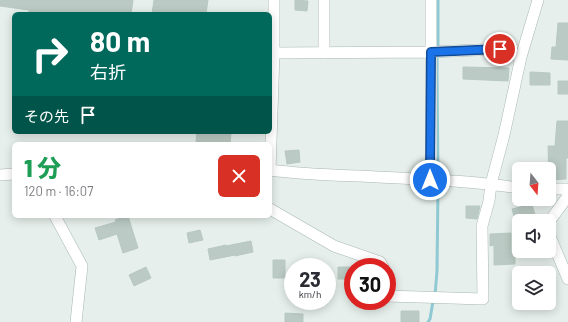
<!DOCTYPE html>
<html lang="ja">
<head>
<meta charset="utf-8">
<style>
	:root { --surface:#fff; --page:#f7f7f7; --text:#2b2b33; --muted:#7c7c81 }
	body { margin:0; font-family:Barlow,"Noto Sans JP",sans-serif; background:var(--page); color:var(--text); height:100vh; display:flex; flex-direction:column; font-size:15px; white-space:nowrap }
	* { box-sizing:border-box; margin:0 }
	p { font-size:13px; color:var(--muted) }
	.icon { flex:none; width:22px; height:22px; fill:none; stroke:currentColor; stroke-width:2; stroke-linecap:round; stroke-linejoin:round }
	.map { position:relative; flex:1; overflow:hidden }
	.sheet { position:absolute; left:12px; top:142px; width:260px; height:76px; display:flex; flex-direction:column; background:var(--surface); border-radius:6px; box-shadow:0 2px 10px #0003 }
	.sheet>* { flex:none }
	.guide { position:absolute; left:12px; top:12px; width:260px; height:122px; border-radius:6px; box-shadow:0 2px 10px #0003; background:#00695c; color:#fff; overflow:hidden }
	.needle { width:26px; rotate:163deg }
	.tools { position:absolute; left:512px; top:162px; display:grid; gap:8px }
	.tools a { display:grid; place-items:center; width:44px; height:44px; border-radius:6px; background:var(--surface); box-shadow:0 2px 10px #0003; font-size:20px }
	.speed { position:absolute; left:284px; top:258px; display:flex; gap:8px; font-size:20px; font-weight:700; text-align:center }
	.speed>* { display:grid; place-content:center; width:52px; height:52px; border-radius:50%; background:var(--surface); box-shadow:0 2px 10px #0003; line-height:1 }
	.speed small { font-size:10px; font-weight:400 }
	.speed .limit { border:6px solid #d22; background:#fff; color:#111 }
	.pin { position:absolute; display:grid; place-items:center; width:34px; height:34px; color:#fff; margin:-17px; border:2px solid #fff; border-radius:50%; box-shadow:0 1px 4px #0007 }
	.me { position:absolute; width:44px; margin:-22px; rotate:0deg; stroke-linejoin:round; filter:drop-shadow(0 0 3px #0008) }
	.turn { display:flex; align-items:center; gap:14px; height:84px; padding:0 12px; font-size:18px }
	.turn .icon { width:52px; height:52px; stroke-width:2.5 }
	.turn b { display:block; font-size:28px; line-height:34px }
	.then { display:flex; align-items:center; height:38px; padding:0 12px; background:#0003; gap:8px; font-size:15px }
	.round { display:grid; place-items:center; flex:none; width:42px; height:42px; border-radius:6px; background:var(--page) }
	.overview { display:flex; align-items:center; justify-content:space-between; height:68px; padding:0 12px }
	h1 { font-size:24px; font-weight:800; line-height:30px; color:#1e9e55 }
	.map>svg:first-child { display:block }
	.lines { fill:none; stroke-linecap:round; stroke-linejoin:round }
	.stream { stroke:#8ec9d4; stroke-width:3 }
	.building { fill:#bbcac4; stroke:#b8c9c2 }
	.minor-casing { stroke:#a8b8b2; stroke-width:12 }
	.minor { stroke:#fff; stroke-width:11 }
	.route-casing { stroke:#114b97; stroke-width:10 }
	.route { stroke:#1a73e8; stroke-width:7 }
</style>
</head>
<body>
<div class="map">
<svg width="568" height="322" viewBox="0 0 568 322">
	<rect width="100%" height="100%" fill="#e6efeb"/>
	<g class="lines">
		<path class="stream" d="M438,46V0
			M437,57V76L438,175
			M435,295L437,271L438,187
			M428,322L430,319L433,301"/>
	</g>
	<path class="building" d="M0,0H133L131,14H29V10L0,6Z
		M154,0H208L206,14H152Z
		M295,0L308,1L307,11L295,10Z
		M558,23H568V60L551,59L552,47H556Z
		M463,67L509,68L508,81L463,79Z
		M530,72L550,73V85H530Z
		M558,81H568V94H558Z
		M557,121H568V158H566V179L549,180L548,146H555Z
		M197,132H231L230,144H212L196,142Z
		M299,150L300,162L287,164L285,151Z
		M532,204L535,215L515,220L512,209Z
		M466,206H480L477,219L466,218Z
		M126,216H128L138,248L123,253L117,234L99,240L95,228L116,222L115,220Z
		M200,230L203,240L189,243L187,233Z
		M511,233V253H515V264L494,265V245L490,246V234Z
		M251,241L253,252L235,256V255L210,260L208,249L226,245V246Z
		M273,260H285V278H273Z
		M146,267L151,278L134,286L129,275Z
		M338,267H353V279H338Z
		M401,311H419V322H401Z
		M285,313L303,314V322H285Z"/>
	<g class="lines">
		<g class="minor-casing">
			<path id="minor" d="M324,0V53
				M274,53L431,52L500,49L508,52L521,57
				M270,170C299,174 329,175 358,176C412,179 466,180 519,188
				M270,170L274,53V0
				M0,175L14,174
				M431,180V0
				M549,189H568
				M270,209L334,246L380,262L383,267
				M55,216L82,266L76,322
				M549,222L568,196
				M549,234L568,279
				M387,296L483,299L482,226L489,201L491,184L504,135L521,57L538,0"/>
		</g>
		<use href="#minor" class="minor"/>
	</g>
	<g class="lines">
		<g class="route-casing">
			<path id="route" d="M430,180L431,52L500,49"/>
		</g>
		<use href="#route" class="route"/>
	</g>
</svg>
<div class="tools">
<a><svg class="needle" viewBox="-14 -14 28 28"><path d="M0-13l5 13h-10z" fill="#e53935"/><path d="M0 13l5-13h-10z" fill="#7c7c81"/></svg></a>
<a><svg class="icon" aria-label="sound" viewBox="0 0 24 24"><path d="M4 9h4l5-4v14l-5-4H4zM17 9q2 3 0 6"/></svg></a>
<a><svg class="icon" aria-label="layers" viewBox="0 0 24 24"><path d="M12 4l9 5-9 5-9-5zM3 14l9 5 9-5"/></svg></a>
</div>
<div class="speed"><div>23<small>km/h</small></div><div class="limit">30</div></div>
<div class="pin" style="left:500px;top:49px;background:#d93025"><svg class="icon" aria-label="arrive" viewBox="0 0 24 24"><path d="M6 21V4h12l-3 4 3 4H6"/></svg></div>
<svg class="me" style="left:430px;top:180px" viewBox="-20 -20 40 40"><circle r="17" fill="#1a73e8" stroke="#fff" stroke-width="3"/><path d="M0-11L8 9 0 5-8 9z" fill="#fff"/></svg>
<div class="guide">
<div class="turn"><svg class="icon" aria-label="right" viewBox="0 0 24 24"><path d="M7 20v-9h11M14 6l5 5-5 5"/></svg><div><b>80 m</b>右折</div></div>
<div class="then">その先<svg class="icon" aria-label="arrive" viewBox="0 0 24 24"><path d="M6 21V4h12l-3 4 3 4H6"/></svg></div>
</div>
<section class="sheet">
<div class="overview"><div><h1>1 分</h1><p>120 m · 16:07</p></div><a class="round" style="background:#d93025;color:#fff"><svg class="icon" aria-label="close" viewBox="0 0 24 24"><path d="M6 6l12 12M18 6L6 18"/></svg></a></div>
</section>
</div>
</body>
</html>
